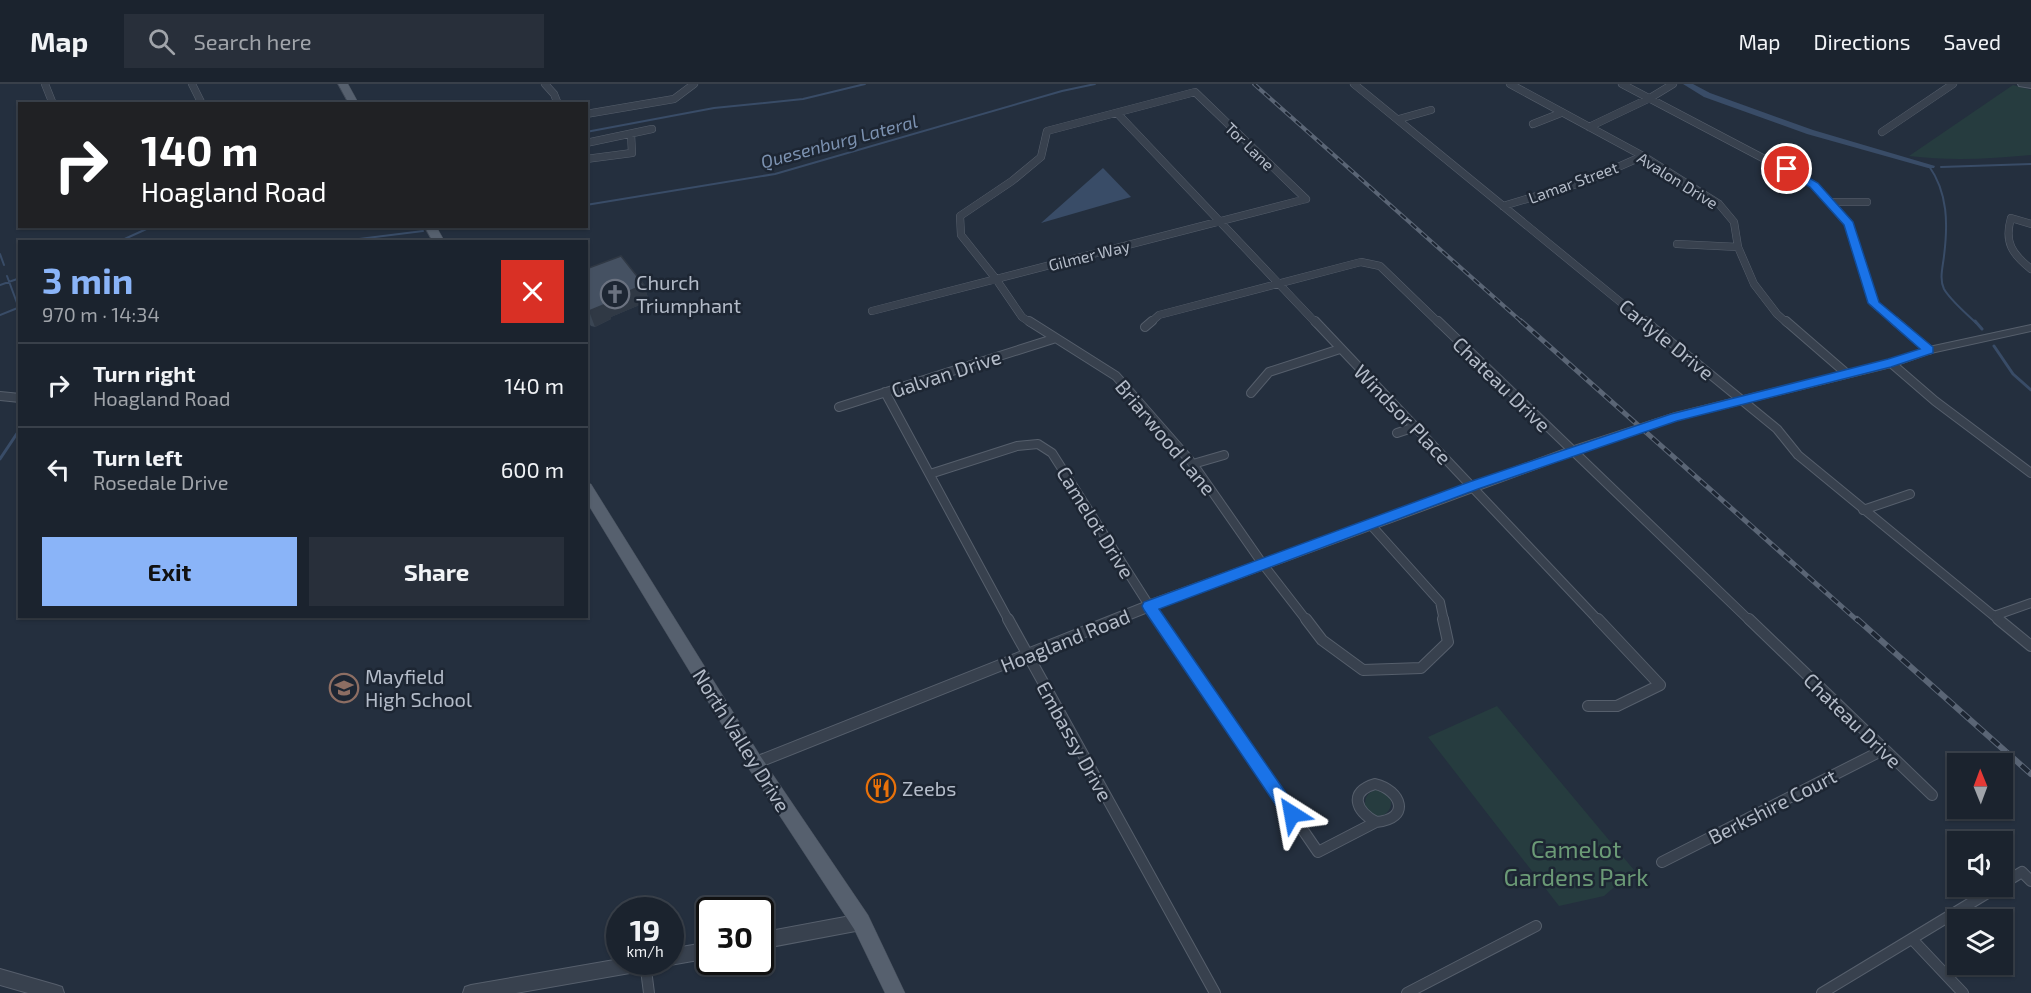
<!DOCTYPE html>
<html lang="en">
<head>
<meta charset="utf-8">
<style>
	:root { --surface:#1b232e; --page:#282f3a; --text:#f1f3f6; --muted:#a0a4aa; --line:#39404a; --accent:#8ab4f8 }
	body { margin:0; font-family:"Exo 2",sans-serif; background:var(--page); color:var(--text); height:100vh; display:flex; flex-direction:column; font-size:22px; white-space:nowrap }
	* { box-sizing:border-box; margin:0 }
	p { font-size:20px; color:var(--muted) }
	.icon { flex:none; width:33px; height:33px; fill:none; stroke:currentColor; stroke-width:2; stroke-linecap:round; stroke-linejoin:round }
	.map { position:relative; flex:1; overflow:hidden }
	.side { position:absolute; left:18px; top:156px; width:570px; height:378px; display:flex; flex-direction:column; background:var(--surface); border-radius:0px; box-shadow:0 2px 4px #0004,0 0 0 2px var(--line) }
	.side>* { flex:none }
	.top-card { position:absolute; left:18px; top:18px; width:570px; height:126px; border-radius:0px; box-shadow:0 2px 4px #0004,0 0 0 2px var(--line); background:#202124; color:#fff; overflow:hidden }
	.needle { width:39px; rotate:359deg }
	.controls { position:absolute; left:1947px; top:669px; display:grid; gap:12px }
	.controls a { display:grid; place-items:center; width:66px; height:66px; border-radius:0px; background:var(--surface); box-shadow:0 2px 4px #0004,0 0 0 2px var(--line); font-size:30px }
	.speed { position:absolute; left:606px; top:813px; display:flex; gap:12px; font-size:30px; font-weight:700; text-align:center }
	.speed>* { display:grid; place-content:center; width:78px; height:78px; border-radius:50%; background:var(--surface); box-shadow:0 2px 4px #0004,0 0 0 2px var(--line); line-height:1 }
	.speed small { font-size:15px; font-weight:400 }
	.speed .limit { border:3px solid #111; border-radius:9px; background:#fff; color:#111 }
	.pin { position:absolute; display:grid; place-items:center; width:51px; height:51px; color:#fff; margin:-26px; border:3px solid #fff; border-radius:50%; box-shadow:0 2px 6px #0007 }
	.me { position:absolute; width:66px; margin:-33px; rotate:326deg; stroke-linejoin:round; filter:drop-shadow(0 0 4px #0008) }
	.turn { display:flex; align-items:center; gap:21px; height:126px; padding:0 24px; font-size:27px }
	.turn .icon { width:78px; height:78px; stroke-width:2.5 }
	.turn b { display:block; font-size:42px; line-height:51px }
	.round { display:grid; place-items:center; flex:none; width:63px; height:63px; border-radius:0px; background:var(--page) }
	.overview { display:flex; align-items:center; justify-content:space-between; height:102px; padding:0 24px }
	h1 { font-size:36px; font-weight:700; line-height:45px; color:var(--accent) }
	.button { display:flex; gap:12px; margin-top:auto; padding:12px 24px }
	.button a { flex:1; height:69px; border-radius:0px; background:var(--accent); color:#111; font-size:24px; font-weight:700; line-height:69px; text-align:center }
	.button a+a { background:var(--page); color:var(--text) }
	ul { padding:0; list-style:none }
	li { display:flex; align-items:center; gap:18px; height:84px; padding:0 24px; border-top:2px solid var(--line) }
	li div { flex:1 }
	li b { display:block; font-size:22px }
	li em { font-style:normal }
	header { display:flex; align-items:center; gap:36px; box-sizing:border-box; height:84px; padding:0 30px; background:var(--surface); border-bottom:2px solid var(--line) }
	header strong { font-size:28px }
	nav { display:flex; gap:33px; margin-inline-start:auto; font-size:21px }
	.search { width:420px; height:54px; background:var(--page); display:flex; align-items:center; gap:15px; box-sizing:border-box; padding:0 21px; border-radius:0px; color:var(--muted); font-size:22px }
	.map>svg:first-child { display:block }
	.green { fill:#263c3f }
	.water { fill:#394c67 }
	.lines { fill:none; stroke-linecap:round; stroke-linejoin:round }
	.stream-far1 { stroke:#394c67; stroke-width:2 }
	.stream { stroke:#394c67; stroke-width:3 }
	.canal { fill:#394c67; fill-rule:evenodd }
	.minor-far2-casing { stroke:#565f6c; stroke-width:8 }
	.minor-far1-casing { stroke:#565f6c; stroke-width:10 }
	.minor-casing { stroke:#565f6c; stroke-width:12 }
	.tertiary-casing { stroke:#565f6c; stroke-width:2 }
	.primary-casing { stroke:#414a57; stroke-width:1 }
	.minor-far2 { stroke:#38414e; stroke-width:7 }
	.minor-far1 { stroke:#38414e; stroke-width:8 }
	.minor { stroke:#38414e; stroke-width:10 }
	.tertiary { fill:#38414e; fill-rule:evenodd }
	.primary { fill:#56606e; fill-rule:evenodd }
	.rail-far2-casing { stroke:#5a6575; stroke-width:4 }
	.rail-far1-casing { stroke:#5a6575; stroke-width:5 }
	.rail-casing { stroke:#5a6575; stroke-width:6 }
	.rail-far2 { stroke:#1d2633; stroke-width:2; stroke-dasharray:7; stroke-linecap:butt }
	.rail-far1 { stroke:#1d2633; stroke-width:3; stroke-dasharray:8; stroke-linecap:butt }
	.rail { stroke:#1d2633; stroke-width:4; stroke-dasharray:10; stroke-linecap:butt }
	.wall { fill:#3b4654 }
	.shaded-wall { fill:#303945 }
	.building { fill:#455162; stroke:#303945; stroke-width:1.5 }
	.route { fill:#1a73e8; stroke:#114b97; stroke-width:1.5 }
	.labels { text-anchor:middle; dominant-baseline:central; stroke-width:5; stroke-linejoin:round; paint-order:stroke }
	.far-street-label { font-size:16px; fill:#b4bcc9; stroke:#1d2633 }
	.far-water-label { font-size:18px; font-style:italic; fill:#7c92b1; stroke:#1d2633 }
	.poi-label { font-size:20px; fill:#b4bcc9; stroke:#1d2633; text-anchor:start }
	.street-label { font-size:20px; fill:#b4bcc9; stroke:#1d2633 }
	.near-park-label { font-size:24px; fill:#6b9a76; stroke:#1d2633 }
</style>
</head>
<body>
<header>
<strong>Map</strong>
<div class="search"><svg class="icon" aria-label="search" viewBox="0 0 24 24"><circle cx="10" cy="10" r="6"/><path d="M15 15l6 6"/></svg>Search here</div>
<nav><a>Map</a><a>Directions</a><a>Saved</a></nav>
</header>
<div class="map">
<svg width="2031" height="909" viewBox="0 0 2031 909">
	<rect width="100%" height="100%" fill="#242f3e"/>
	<path class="green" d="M2013,1L2031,6V71C1990,75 1950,77 1909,72Z
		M1497,622L1634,786L1604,812L1559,822L1428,653Z
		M1365 719a13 13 0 1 1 26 0a13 13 0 1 1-26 0Z"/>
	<path class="water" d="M1103,84L1131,113L1041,139Z"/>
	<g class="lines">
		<path class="stream-far1" d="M586,48L714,24L803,15L865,0
			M1929,82C1948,109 1948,140 1944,172C1943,182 1939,195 1944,205C1951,217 1966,229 1976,239
			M1941,83L2031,80
			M586,121L775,90L1062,7L1095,0
			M441,143L446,142
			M118,158L153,142
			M335,158L423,147
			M0,170L4,181
			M7,192L17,219
			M0,201L20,194
			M0,231L20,223"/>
		<path class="stream" d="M1975,237L1982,245
			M1994,262L2013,290L2031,306
			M0,375L20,345"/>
		<path class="canal" d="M1683,0H1693L1710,9L1813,46L1935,82L1934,84H1928L1807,50L1704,13Z"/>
		<g class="minor-far2-casing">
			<path id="minor-far2" d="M45,0L53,20
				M192,0L202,20
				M545,0L554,10L558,20
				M1354,0L1646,239
				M1510,0L1643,72L1719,120L1734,138L1738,163L1754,200L1777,230L1787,239
				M1622,0L1814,101L1849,141L1873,219L1897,239
				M1117,29L1316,239
				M586,30L674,15L694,0
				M1399,35L1431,26
				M1533,40L1561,29
				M1589,43L1650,14L1673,0
				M1882,48L1953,0
				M586,59L652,45
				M586,75L632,69L631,50
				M1831,118H1867
				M1503,122L1584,98L1643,72
				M2031,140L2011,134C2004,158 2012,170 2031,185
				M1677,160L1738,163
				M872,227L1306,115
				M1031,239L1022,233L996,195L961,151L960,132L1012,97L1041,73L1047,47L1195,8L1306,115
				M1150,239L1159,231L1361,178L1380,182L1439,239"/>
		</g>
		<g class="minor-far1-casing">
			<path id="minor-far1" d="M1029,237L1116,292L1193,380L1262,479L1307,537
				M1315,237L1599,537
				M1438,237L1750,537
				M1645,237L1777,345L1798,371L2000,537
				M1786,237L1846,289
				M1895,237L1929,266
				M1145,243L1152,237
				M1891,279L1935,317L2031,389
				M885,308L1009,537
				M1251,309L1269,288L1340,265
				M0,312L20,314
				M839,323L1053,255
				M1397,349L1415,343
				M1193,380L1224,371
				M930,390L1017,362L1038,360L1052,369L1159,537
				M1863,426L1910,410
				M1370,440L1440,518L1444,537
				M1994,532L2031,519"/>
		</g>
		<g class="minor-casing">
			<path id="minor" d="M1008,535L1215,909
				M1158,535L1318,768L1376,738
				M1306,535L1322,556L1363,586L1421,584L1448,558L1443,535
				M1749,535L1932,711
				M1998,535L2031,562
				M1588,622H1617L1660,601L1598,535
				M1375,700C1401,706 1412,735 1376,738C1356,727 1348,708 1375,700Z
				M1662,778L1883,666
				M2002,800L2022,788L2031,797
				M1912,855L1963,909
				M645,878L649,909
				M1407,909L1536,842
				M1822,909L1999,802"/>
		</g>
		<g class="tertiary-casing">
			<path id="tertiary" d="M2018,0H2031V4L2019,2Z
				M2031,241V247L1931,269L1891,283L1677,336L1576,370L1153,526L755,685L750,683L748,679L750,675L1145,518L1568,364L1675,329L1889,276L1929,263Z
				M861,830L866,833L869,838L866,843L861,846L760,865V849Z
				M710,858V874L670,881L664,879L670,878V865Z
				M620,875V878H655L653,884L647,886L516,909H463L465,903L471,901Z
				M0,885L56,901L62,903L64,909H28L0,901Z"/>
		</g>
		<g class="primary-casing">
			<path id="primary" d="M338,0H348L359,20H349Z
				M424,142H436L445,158H433Z
				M586,399L591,400L761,673L868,831L905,909H885L854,845L749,685L586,417Z"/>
		</g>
		<use href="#minor-far2" class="minor-far2"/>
		<use href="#minor-far1" class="minor-far1"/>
		<use href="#minor" class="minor"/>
		<use href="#tertiary" class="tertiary"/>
		<use href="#primary" class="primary"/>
		<g class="rail-far2-casing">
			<path id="rail-far2" d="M1254,0L1523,239"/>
		</g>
		<g class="rail-far1-casing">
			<path id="rail-far1" d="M1521,237L1858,537"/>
		</g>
		<g class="rail-casing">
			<path id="rail" d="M1857,535L2031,690"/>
		</g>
		<use href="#rail-far2" class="rail-far2"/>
		<use href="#rail-far1" class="rail-far1"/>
		<use href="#rail" class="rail"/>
	</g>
	<path class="wall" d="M586,185L644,201L649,217L611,233V235L595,243L591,242L586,236Z"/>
	<path class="shaded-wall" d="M644,201L649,217L611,233V235L595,243L589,227L605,217Z"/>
	<path class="building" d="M621,172L644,201L605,217L606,220L589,227H586V185Z"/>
	<path class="route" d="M1783,83H1790L1818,99L1853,138L1879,218L1933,263V269L1891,283L1677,337L1478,405L1159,525L1297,725L1300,730L1297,736L1292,738L1286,736L1144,526L1142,522L1144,518L1469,398L1671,330L1888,275L1920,265L1868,219L1844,141L1810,103L1783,87Z"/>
	<defs>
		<g id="church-ring" transform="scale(1.5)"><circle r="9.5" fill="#1d2633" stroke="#6b7280" stroke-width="1.5"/><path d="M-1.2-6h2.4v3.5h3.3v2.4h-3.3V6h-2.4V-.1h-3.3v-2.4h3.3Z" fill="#6b7280"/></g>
		<g id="school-ring" transform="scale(1.5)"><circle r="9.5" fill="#1d2633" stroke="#8d6e63" stroke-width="1.5"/><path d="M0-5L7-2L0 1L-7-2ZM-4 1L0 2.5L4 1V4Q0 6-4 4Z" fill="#8d6e63"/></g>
		<g id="restaurant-ring" transform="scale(1.5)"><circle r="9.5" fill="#1d2633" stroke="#e8710a" stroke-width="1.5"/><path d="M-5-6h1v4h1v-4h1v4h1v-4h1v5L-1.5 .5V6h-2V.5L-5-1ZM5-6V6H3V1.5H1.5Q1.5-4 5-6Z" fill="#e8710a"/></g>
	</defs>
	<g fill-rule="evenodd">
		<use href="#church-ring" x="615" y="210"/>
		<use href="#school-ring" x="344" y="604"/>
		<use href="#restaurant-ring" x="881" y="704"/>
	</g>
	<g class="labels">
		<g class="far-street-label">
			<text transform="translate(1250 62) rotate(44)">Tor Lane</text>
			<text transform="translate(1678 96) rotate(32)">Avalon Drive</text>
			<text transform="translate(1573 98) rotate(-20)">Lamar Street</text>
			<text transform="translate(1089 171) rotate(-14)">Gilmer Way</text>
		</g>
		<g class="far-water-label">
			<text transform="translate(839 57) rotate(-15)">Quesenburg Lateral</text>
		</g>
		<g class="poi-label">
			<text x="636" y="198">Church<tspan x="636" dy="23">Triumphant</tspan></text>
			<text x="365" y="592">Mayfield<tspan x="365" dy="23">High School</tspan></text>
			<text x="902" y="704">Zeebs</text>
		</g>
		<g class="street-label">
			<text transform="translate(1667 255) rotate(39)">Carlyle Drive</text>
			<text transform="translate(946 289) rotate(-18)">Galvan Drive</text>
			<text transform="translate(1502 300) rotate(44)">Chateau Drive</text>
			<text transform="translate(1403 330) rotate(46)">Windsor Place</text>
			<text transform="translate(1166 353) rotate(50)">Briarwood Lane</text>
			<text transform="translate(1096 438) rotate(58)">Camelot Drive</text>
			<text transform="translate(1065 556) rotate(-22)">Hoagland Road</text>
			<text transform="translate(1853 636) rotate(44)">Chateau Drive</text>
			<text transform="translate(742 656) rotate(58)">North Valley Drive</text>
			<text transform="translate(1075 657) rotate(61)">Embassy Drive</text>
			<text transform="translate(1772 722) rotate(-27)">Berkshire Court</text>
		</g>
		<g class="near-park-label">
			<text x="1576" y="764">Camelot<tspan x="1576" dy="28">Gardens Park</tspan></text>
		</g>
	</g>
</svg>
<div class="controls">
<a><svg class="needle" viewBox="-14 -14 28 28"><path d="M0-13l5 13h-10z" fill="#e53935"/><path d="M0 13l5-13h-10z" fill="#a0a4aa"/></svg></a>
<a><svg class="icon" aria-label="sound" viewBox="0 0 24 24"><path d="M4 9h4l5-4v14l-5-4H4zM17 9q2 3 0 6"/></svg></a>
<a><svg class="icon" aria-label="layers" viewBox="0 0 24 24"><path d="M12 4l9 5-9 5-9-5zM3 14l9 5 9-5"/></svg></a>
</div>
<div class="speed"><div>19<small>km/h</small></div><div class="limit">30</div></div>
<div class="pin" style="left:1787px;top:85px;background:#d93025"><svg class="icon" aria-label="arrive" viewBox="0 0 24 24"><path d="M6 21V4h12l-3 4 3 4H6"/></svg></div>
<svg class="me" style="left:1292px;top:730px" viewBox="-20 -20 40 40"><path d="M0-17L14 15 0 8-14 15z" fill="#1a73e8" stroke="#fff" stroke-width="4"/></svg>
<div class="top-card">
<div class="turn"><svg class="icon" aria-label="right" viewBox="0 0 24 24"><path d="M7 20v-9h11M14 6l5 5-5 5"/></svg><div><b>140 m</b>Hoagland Road</div></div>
</div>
<section class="side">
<div class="overview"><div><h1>3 min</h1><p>970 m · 14:34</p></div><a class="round" style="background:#d93025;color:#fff"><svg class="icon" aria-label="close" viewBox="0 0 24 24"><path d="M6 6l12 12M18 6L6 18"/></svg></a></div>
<ul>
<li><svg class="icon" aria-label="right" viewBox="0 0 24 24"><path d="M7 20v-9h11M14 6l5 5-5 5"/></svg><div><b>Turn right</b><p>Hoagland Road</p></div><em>140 m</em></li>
<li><svg class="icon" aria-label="left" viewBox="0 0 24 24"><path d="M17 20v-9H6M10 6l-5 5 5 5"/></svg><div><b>Turn left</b><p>Rosedale Drive</p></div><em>600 m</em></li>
</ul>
<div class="button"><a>Exit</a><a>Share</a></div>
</section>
</div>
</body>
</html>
